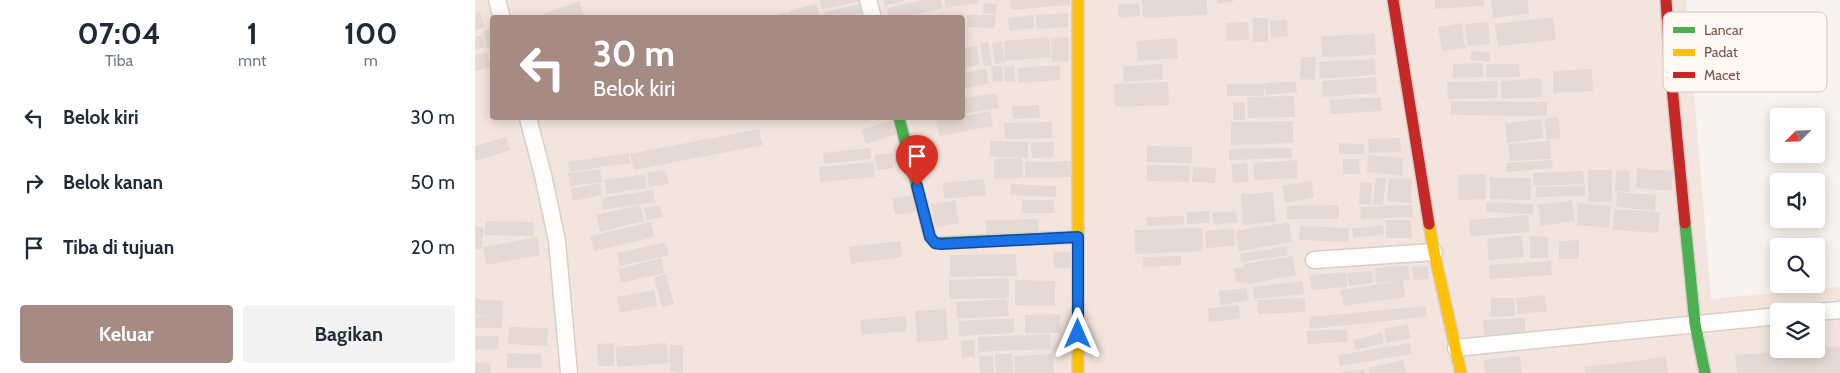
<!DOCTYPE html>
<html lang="id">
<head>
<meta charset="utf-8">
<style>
	:root { --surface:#fff; --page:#f2f2f3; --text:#1f2937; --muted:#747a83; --accent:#a68b84 }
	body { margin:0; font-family:Cabin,sans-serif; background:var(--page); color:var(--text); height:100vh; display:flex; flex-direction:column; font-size:19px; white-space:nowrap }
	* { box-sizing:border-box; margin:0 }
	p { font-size:16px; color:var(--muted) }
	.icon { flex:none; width:28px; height:28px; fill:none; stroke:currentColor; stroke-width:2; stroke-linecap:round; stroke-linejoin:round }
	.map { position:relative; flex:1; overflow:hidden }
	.side { display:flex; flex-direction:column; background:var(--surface); width:475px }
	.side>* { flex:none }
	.hud { position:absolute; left:15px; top:15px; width:475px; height:105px; border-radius:5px; box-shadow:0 2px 12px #0003; background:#a68b84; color:#fff; overflow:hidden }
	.needle { width:32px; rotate:246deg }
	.buttons { position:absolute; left:1295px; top:108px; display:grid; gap:10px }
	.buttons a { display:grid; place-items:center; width:55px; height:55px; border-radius:5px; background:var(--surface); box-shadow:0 2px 12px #0003; font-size:25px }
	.pin { position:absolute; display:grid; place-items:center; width:42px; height:42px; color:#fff; margin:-51px -21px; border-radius:50% 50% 50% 0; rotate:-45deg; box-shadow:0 0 5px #0007 }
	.pin .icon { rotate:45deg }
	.me { position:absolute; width:55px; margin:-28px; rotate:0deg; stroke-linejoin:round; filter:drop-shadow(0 0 4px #0008) }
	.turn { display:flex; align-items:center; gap:18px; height:105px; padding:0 20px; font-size:22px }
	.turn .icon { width:65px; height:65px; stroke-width:2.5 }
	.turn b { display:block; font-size:35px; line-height:42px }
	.eta { display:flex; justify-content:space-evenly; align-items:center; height:85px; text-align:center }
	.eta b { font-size:30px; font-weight:700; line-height:35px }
	.primary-button { display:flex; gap:10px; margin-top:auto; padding:10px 20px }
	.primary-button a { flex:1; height:58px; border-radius:5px; background:var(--accent); color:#fff; font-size:20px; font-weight:700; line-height:58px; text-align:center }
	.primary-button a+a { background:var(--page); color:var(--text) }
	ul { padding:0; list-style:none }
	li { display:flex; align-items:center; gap:15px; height:65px; padding:0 20px }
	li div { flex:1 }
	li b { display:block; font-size:19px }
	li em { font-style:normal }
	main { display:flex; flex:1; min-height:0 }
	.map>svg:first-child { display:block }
	.residential { fill:#f3e5dd; fill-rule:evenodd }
	.building { fill:#e5d9d5 }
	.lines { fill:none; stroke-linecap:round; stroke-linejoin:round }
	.street-casing { stroke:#d8ceca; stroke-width:19 }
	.fast-casing { stroke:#dad0cb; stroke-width:14 }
	.slow-casing { stroke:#dad0cb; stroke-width:14 }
	.jam-casing { stroke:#dad0cb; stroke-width:14 }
	.street { stroke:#fefdfc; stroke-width:16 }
	.fast { stroke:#4caf50; stroke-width:11 }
	.slow { stroke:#ffc107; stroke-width:11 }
	.jam { stroke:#c62828; stroke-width:11 }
	.route-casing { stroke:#114b97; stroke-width:12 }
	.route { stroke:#1a73e8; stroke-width:9 }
	.key { fill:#fff7f1; stroke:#d7c6bf; stroke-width:1 }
	.key-label { font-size:14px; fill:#7a534b }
</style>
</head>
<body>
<main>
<section class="side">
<div class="eta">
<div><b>07:04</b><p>Tiba</p></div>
<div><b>1</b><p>mnt</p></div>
<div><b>100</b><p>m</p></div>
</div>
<ul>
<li><svg class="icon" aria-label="left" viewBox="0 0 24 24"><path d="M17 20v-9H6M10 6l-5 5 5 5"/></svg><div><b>Belok kiri</b></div><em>30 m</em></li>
<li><svg class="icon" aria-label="right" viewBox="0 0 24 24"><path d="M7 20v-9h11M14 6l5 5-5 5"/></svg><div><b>Belok kanan</b></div><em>50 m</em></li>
<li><svg class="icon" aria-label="arrive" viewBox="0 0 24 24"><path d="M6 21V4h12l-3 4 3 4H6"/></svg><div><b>Tiba di tujuan</b></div><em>20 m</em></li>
</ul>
<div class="primary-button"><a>Keluar</a><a>Bagikan</a></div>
</section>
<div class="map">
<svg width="1365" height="373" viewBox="0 0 1365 373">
	<rect width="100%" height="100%" fill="#f8f3ee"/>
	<path class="residential" d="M0,0H1211L1236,299L1365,287V373H0ZM18,18H488V118H18ZM1304,311H1341V349H1304Z"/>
	<path class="building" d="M345,0H386V1L347,9Z
		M409,0H429V1L410,6Z
		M446,0H466L468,8L427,18H414L412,8Z
		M469,0H504V3L471,8Z
		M535,0H595V5L536,10Z
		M667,0H732V15L668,18Z
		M742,0H759V1L742,4Z
		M960,0H1009V6L960,9Z
		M1016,0H1053L1054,14L1018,18Z
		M104,1L110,18H60V17Z
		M509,3L522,4L521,14L508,13Z
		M664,3L665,16L644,18L642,5Z
		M341,4L345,18H316L314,11Z
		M385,4L386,13L365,18H350L349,12Z
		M5,12L10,27L0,30V13Z
		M312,12L314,18H293V17Z
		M468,13L469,18H452V17Z
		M593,13V27L562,29L561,15Z
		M492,15H521L520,28L492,27Z
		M558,15L559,28L534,31L533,18Z
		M1078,17L1081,40L1023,46L1020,24Z
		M778,18H793V42H778Z
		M812,20L813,36L796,38L795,21Z
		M773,22L774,40L752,41L751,23Z
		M1013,22L1015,44L993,46L990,24Z
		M987,23L990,48L967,51L963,27Z
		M18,28V47L12,49L7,32Z
		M900,34L901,55L847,57L846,36Z
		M7,35L10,47L0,50V37Z
		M574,37L576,57L530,61L529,41Z
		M593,37L594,61L577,62L576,38Z
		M702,38L703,58L663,61L661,41Z
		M526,41L530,63L520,64L517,43Z
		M513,42L517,65L509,66L505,44Z
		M502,46L504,65L488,68V48Z
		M996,51L1015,52V62L996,60Z
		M12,52L16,67L0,71V55Z
		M826,57H841L840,80L825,79Z
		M900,59L901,75L845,79L844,62Z
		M1007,63L1008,77L978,78V64Z
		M687,64L688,79L649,82L648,66Z
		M1012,64H1044L1045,77H1012Z
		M585,65V80L544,83L543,68Z
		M517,66H527L528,82H518Z
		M539,66L540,82H530L529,67Z
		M511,69L514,84L488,89V73Z
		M1117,69L1118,91L1078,93V71Z
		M901,77L902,93L848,97L847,81Z
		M1066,78L1067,97L1027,99L1026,81Z
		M821,81L822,92L791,95L789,83Z
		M1022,81V98L973,99L972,82Z
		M693,82L694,105L640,107L639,84Z
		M752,84H789V96H752Z
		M521,93L524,108L488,114V98Z
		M819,96L820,117L773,118L772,97Z
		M905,97L907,111L856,114L855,100Z
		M976,101L1072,102V116L976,115Z
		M758,102H770V120H758Z
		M564,105L565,118L538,119L537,106Z
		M515,111L518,126L464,136L461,121L488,118V116Z
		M1083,117L1086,138L1072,140L1069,119Z
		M1066,119L1068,138L1032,143L1030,123Z
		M417,120L422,134L391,144L386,130Z
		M818,121V143L756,145V122Z
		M577,122V138L530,139L529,123Z
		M284,129L288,145L159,170L155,154Z
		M31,137L35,150L0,161V146Z
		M925,138L926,152L894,153L893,139Z
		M515,141L553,142V158L515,157Z
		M1075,141L1076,159L1035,161L1033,144Z
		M579,142V157L557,158L556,143Z
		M864,143L889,144V154H864Z
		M672,146L717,147V163L672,162Z
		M395,148L396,159L349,164L348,153Z
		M817,148V158L754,160V149Z
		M154,153L155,163L95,172L93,162Z
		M417,153L419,168L402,170L400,155Z
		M893,155L928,158L927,176L892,172Z
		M547,158L548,178L519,179V159Z
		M868,159H884L885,174H868Z
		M822,160L823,178L779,180V163Z
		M1077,160L1078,168L1032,172V163Z
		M597,161L598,177L550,178V162Z
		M398,162L400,177L345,182L344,167Z
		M772,163L774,182L758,183L756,165Z
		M672,165L715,166L714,182L672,181Z
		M718,167L741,168L740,183L717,182Z
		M1162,168L1198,171L1197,191L1161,188Z
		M125,169L127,182L95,186L93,173Z
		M191,170L194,184L174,187L172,173Z
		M1113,170H1137V202H1113Z
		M1141,170L1155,171L1154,192L1140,191Z
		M1108,171L1109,184L1059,186L1058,173Z
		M170,174L172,188L132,194L130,180Z
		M1010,174L1011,199L984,200L983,175Z
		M901,177L911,178L908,205L898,204Z
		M1015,177L1056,178L1055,200L1015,199Z
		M914,178L937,179L936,203L912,201Z
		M509,179L511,195L469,199L468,183Z
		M836,181L839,197L810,203L807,186Z
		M885,182L897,183L896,205L884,204Z
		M124,183L127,195L98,201L96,189Z
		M536,184L581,186V197L536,195Z
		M1110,186V196L1061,197V187Z
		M178,190L180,202L128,210L127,198Z
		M798,192L800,222L768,225L766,194Z
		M1142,192L1181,195L1180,211L1141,207Z
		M441,195L444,211L420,215L417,198Z
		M480,200L484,223L460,227L456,204Z
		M547,200H579V213H547Z
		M1097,200L1100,221L1066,226L1063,205Z
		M1011,202L1058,204V214L1011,212Z
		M1103,203L1136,206L1134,228L1102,225Z
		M165,205L169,221L125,232L121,215Z
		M185,205L188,217L172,220L169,208Z
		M864,205V219H812L811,206Z
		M937,205L938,217L886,219L885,207Z
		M1139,209L1185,212L1183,233L1138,230Z
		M734,211V223L712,224V212Z
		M761,211L763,222L739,225L737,213Z
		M1053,215L1055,232L995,236L994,220Z
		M709,216V224L672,226L671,217Z
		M563,219L564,236L511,237V220Z
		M911,220H936L937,238H911Z
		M10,221L59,222L58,236L10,235Z
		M176,222L180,237L119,251L115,236Z
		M814,222L817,242L764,251L760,231Z
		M908,225L909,234L879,238L877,229Z
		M0,226L9,228L6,249H0Z
		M825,226L874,228L873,242L824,240Z
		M727,228L728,251L660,254L659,230Z
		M759,229L760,246L731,248L730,231Z
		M1047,235L1049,257L1014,260L1012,239Z
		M1055,236L1073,237V258H1055Z
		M62,237L65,255L12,265L8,247Z
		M1104,240V259H1084V241Z
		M425,241L427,257L376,264L374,247Z
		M191,242L194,255L145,266L142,253Z
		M812,246L813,255L766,262L765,254Z
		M578,252H596V268H579Z
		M541,254L542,276L475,277V255Z
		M706,256V265L668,267V257Z
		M817,256L821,275L772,284V282L761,283L759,269L769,267L768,264Z
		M186,258L189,273L146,283L143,269Z
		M1076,261L1077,275L1015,279L1014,265Z
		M933,265L934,280L928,281L930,297L868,306L866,290L925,281L901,283L900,268Z
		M953,266L954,279L939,280L937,267Z
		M897,271L898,283L874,286L872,273Z
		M871,272L872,287L836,290L835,275Z
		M191,274L199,304L187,307L179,277Z
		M534,278V298L474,299V280Z
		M540,280L580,281V306L540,305Z
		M828,281L829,294L779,299L778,287Z
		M772,288L773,301L746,305L744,291Z
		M179,290L182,306L145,313L142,297Z
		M1070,295L1072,311L1043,314L1041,298Z
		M830,298L831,312L783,314L782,300Z
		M1016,298H1039L1040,316L1016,317Z
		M0,299L28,301L27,328H0V317H18L0,316Z
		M532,299L534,316L482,319L481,302Z
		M764,305L765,319L734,322L733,308Z
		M951,306V317L835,329L834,317Z
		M471,309L473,340L442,342L440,311Z
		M585,314L586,333H550V315Z
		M431,316L432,331L387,335L385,320Z
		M539,318V333L484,336L483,321Z
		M1050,318V333L1009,335L1008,320Z
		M933,324L936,338L912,343L909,329Z
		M34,327L73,328L72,346L33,344Z
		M872,329V342L833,344L832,331Z
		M907,333L909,343L880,350L878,340Z
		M575,334V349L503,352V337Z
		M0,336H23L24,349L0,350Z
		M499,340L500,357L487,358L486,341Z
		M139,343V366H123L122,344Z
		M192,343L194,363L142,367L140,347Z
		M935,343L937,354L865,366L863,355Z
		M195,345H208V373L195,372Z
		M1365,346V373H1262L1260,355Z
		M32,353L66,354L67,368H32Z
		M520,354H537L538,373H521Z
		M578,354L579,373H540L539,356Z
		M504,356H518L519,373H505Z
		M1045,356L1047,373H1010L1009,360Z
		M1191,357L1193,373H1110L1109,367Z
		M928,360L931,373H894L893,368Z
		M0,362L16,364L15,373H0Z
		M889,369L890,373H867V372Z"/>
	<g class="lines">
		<g class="street-casing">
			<path id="street" d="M22,0L27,18
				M393,0L398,18
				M53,118L68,175L82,241L94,373
				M839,260L959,252
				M1341,312L1365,310
				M981,348L1304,316"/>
		</g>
		<g class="fast-casing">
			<path id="fast" d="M424,118L455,237L460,243L603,237
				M1210,223L1220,324L1230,373"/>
		</g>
		<g class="slow-casing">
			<path id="slow" d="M603,0V373
				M954,224L959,252L986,373"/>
		</g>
		<g class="jam-casing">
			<path id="jam" d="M918,0L954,224
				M1191,0L1196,76L1210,223"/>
		</g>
		<use href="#street" class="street"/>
		<use href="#fast" class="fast"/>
		<use href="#slow" class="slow"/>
		<use href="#jam" class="jam"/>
	</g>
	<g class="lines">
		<g class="route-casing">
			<path id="route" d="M442,186L455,237L460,243L466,244L603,237V334"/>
		</g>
		<use href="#route" class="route"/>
	</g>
	<rect x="1188" y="12" width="164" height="80" rx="8" class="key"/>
	<rect x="1198" y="27" width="22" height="6" fill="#4caf50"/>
	<rect x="1198" y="49" width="22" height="7" fill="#ffc107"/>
	<rect x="1198" y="72" width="22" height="6" fill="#c62828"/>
	<g class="key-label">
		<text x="1229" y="35">Lancar</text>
		<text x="1229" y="57">Padat</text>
		<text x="1229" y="80">Macet</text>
	</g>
</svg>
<div class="buttons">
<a><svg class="needle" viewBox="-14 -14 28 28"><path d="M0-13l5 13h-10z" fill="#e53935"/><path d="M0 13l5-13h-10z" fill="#747a83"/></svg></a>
<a><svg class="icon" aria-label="sound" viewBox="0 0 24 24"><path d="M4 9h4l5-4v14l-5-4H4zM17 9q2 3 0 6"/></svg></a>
<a><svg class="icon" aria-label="search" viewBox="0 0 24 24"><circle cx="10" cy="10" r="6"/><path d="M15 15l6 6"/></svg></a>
<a><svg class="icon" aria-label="layers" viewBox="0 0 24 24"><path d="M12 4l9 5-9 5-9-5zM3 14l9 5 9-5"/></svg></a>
</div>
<div class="pin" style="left:442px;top:186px;background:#d93025"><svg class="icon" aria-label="arrive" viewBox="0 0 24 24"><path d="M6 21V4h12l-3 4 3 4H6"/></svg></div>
<svg class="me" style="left:603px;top:334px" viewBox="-20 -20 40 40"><path d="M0-17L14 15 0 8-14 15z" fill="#1a73e8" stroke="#fff" stroke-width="4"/></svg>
<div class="hud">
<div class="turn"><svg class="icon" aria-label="left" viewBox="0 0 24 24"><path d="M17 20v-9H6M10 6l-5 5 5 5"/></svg><div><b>30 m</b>Belok kiri</div></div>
</div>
</div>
</main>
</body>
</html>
